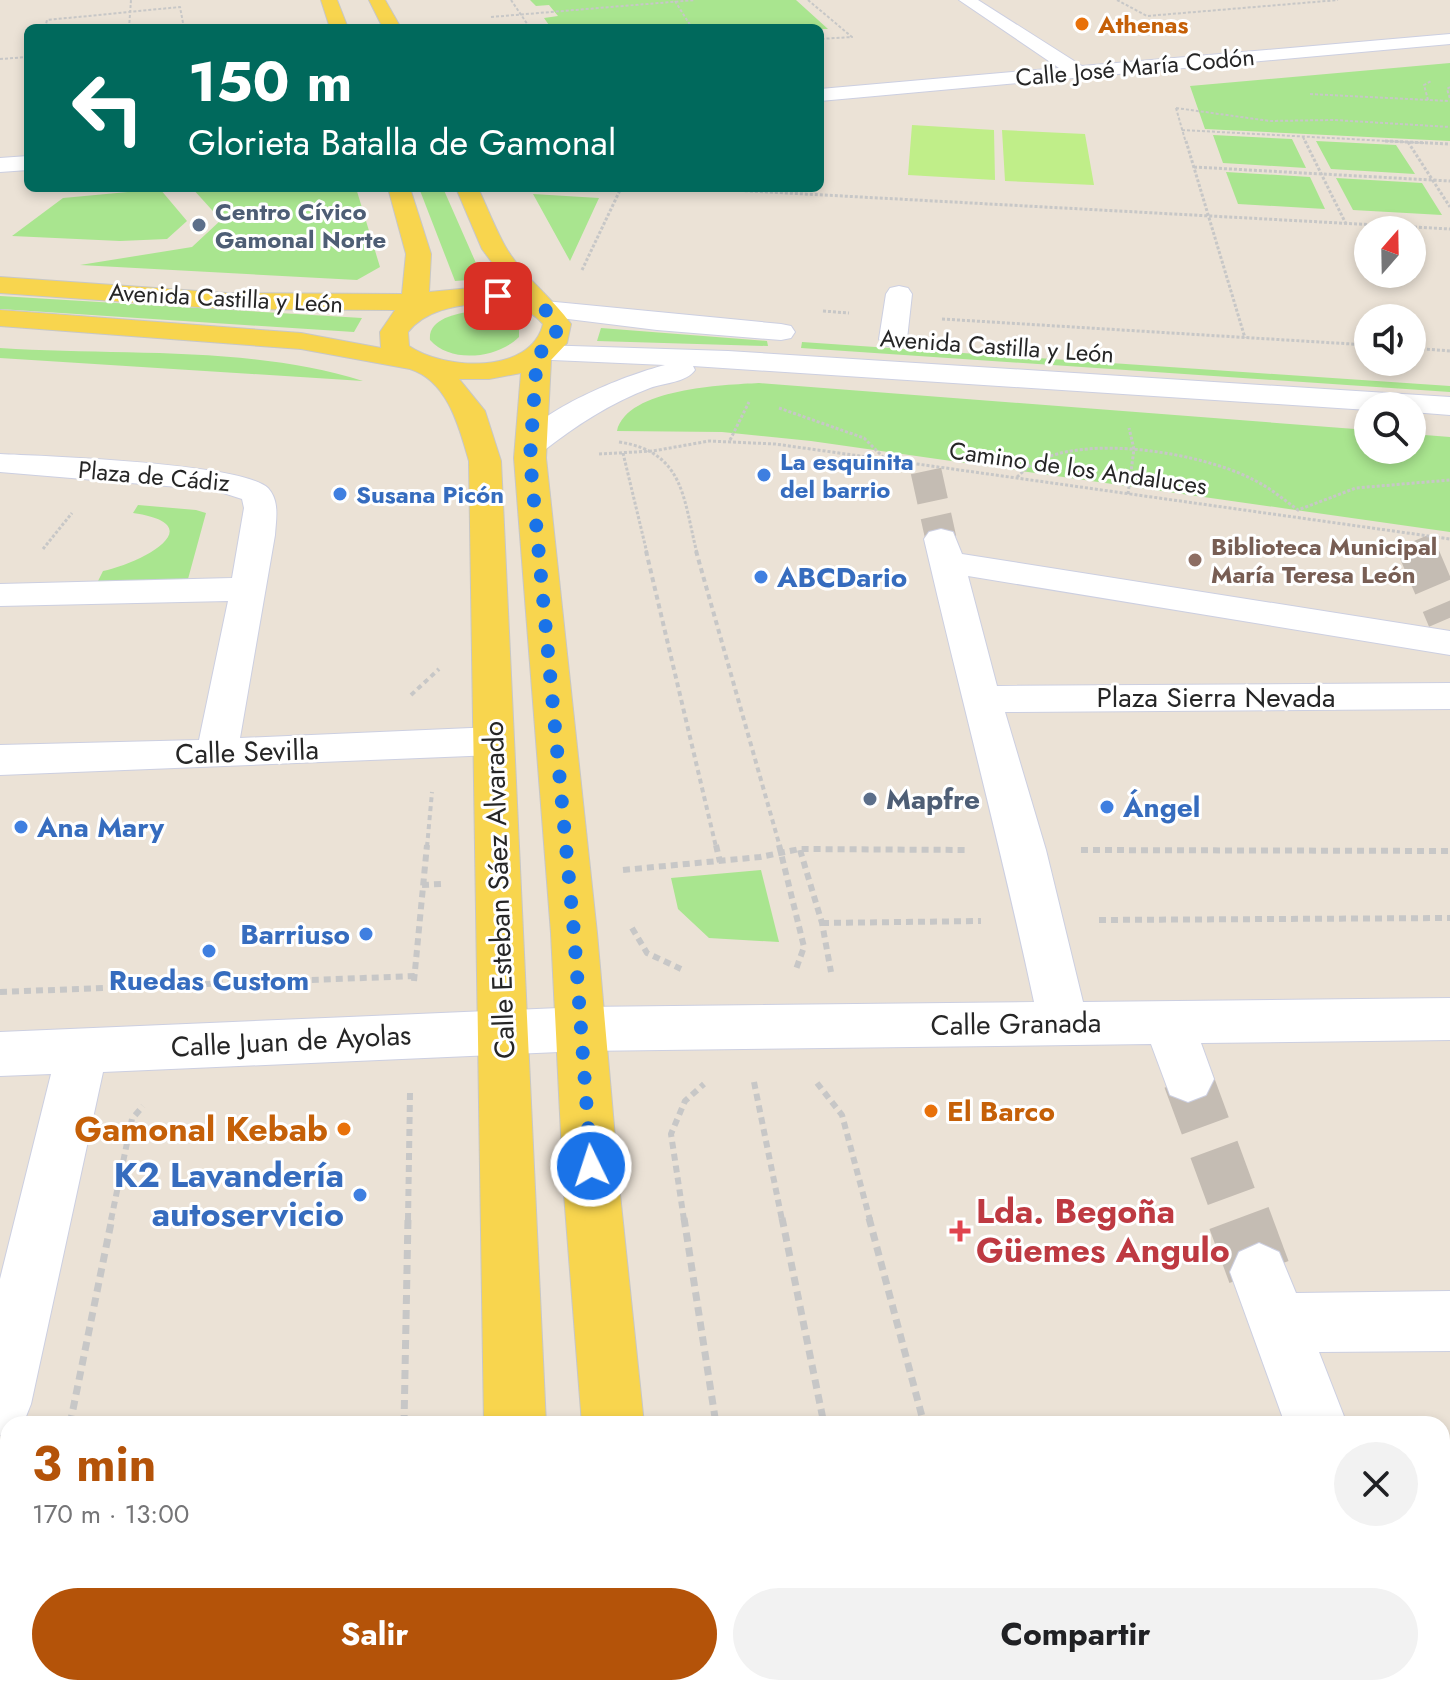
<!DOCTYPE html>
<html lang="es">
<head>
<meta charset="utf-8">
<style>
	:root { --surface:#fff; --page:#f2f2f2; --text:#202124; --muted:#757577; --accent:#b45309 }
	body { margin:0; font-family:Jost,sans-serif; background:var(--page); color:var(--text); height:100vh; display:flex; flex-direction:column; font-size:30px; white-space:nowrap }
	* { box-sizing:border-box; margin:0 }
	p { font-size:26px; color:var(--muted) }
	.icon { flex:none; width:44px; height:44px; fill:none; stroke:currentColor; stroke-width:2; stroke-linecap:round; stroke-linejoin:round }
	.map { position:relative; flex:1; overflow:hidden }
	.side { position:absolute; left:0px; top:1416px; width:1450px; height:280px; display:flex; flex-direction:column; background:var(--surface); border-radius:24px 24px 0 0; box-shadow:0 4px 12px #0003 }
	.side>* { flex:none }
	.hud { position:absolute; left:24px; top:24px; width:800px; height:168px; border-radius:12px; box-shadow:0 4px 12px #0003; background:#00695c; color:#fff; overflow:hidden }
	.needle { width:52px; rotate:20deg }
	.buttons { position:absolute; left:1354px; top:216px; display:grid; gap:16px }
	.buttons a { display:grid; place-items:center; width:72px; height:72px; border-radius:50%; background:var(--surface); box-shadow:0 4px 12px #0003; font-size:40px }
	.pin { position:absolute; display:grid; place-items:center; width:68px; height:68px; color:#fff; margin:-34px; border-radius:16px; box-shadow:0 4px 12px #0006 }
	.me { position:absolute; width:88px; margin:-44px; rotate:356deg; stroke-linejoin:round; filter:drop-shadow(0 0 6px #0008) }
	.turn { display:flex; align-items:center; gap:28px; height:168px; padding:0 32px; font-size:36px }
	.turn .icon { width:104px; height:104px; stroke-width:2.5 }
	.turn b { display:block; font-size:56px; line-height:68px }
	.round { display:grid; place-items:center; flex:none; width:84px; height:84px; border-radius:42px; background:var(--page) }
	.head { display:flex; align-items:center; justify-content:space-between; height:136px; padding:0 32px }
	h1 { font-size:48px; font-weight:700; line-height:60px; color:var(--accent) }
	.cta { display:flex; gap:16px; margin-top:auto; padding:16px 32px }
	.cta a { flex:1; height:92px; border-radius:48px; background:var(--accent); color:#fff; font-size:32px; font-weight:700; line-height:92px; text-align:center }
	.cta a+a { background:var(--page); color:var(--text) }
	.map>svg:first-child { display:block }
	.green { fill:#a9e58f }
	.pitch { fill:#c0ee89 }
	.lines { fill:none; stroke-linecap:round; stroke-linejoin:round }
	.minor-tunnel-far3 { stroke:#c4bcb3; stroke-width:31; stroke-dasharray:31 15; stroke-linecap:butt }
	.minor-tunnel-far2 { stroke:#c4bcb3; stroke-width:39; stroke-dasharray:39 19; stroke-linecap:butt }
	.minor-tunnel-far1 { stroke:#c4bcb3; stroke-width:50; stroke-dasharray:50 25; stroke-linecap:butt }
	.minor-tunnel { stroke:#c4bcb3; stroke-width:63; stroke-dasharray:63 32; stroke-linecap:butt }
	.minor-casing { stroke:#cccfe1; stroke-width:2 }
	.major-casing { stroke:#c7c7c7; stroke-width:2 }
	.path-far4 { stroke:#c7c7c7; stroke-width:2; stroke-dasharray:3 2; stroke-linecap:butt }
	.path-far3 { stroke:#c7c7c7; stroke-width:3; stroke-dasharray:3 2; stroke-linecap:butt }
	.path-far2 { stroke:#c7c7c7; stroke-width:4; stroke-dasharray:5 4; stroke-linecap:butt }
	.path-far1 { stroke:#c7c7c7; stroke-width:6; stroke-dasharray:7 5; stroke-linecap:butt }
	.path { stroke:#c7c7c7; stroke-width:7; stroke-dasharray:9 6; stroke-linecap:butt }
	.minor { fill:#fff; fill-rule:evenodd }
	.major { fill:#f8d54e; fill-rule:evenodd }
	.route { stroke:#1a73e8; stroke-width:14; stroke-dasharray:0 25.2 }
	.food-dot { fill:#e8710a; stroke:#fff; stroke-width:3 }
	.service-dot { fill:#5c6f8a; stroke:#fff; stroke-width:3 }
	.shop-dot { fill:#3f7fe0; stroke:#fff; stroke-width:3 }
	.education-dot { fill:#8d6e63; stroke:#fff; stroke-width:3 }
	.health-dot { fill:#e0444e; stroke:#fff; stroke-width:3 }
	.labels { text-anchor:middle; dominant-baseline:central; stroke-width:6; stroke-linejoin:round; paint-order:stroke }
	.far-food-label { font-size:24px; font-weight:bold; fill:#c56008; stroke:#fff; text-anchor:start }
	.far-street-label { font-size:24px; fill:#262626; stroke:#fff }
	.far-service-label { font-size:24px; font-weight:bold; fill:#4e5e75; stroke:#fff; text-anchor:start }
	.far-shop-label { font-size:24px; font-weight:bold; fill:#366cbe; stroke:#fff; text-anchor:start }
	.far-education-label { font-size:24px; font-weight:bold; fill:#785e54; stroke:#fff; text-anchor:start }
	.shop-label { font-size:28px; font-weight:bold; fill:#366cbe; stroke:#fff; text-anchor:start }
	.street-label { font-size:28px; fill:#262626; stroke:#fff }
	.service-label { font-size:28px; font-weight:bold; fill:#4e5e75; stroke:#fff; text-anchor:start }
	.food-label { font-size:28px; font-weight:bold; fill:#c56008; stroke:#fff; text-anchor:start }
	.near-food-label { font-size:34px; font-weight:bold; fill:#c56008; stroke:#fff; text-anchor:end }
	.near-shop-label { font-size:34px; font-weight:bold; fill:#366cbe; stroke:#fff; text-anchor:end }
	.near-health-label { font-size:34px; font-weight:bold; fill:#be3a42; stroke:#fff; text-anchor:start }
</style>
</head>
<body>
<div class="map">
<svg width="1450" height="1696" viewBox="0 0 1450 1696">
	<rect width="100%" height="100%" fill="#ebe2d6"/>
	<path class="green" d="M530,0H796L828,29L551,28L544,18L558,16L549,5L536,6Z
		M1450,63V141L1205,129L1190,86Z
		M1213,135L1292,139L1306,168L1223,163Z
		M1316,141L1396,145L1415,174L1331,169Z
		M1226,172L1310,177L1325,209L1238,204Z
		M1336,178L1422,183L1442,215L1353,210Z
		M192,188H356L380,267L357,280L80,265L192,247L221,220Z
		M419,188H443L483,279L455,281Z
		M160,189L187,221L167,239L120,241L12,236L63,198Z
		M533,194L599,198L570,261Z
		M0,296L362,318L354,332L0,309Z
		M472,311C489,311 505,311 519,323V337C498,358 451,364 430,340C428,319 455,314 472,311Z
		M601,328L767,341L768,346L597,341Z
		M802,342L1450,386V392L801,348Z
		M0,348C119,356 249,345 363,381L0,358Z
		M759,383L1368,430V450H1412V434L1450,437V532L811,441L722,432L617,431C627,388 724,385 759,383Z
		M138,505L196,510L206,513L188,579L98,581L103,571C139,564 215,525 133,513Z
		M761,870L779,942L709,938L678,909L671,878Z"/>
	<path class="pitch" d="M912,125L994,130L995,180L908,175Z
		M1002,130L1085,134L1094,185L1005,181Z"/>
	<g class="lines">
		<path class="minor-tunnel-far3" d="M926,471L941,539
			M1414,541L1419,553"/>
		<path class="minor-tunnel-far2" d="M1418,551L1447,619"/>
		<path class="minor-tunnel-far1" d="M1188,1079L1240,1220"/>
		<path class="minor-tunnel" d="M1239,1218L1259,1272"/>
		<g class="minor-casing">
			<path id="minor" d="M959,0H978L1082,66L1450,34V44L820,101V89L1059,68Z
				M28,156V170L0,172V158Z
				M899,286L908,288L912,294L907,339L903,345L893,347L883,345L879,339L886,294L890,288Z
				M545,301L781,324L791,326L795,332L791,338L781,340L657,330L536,315L532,309L536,303Z
				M540,345L728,351L1450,397V415L1412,412V406H1368V410L693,366L695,370C687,382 664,383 650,388C610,403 575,426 542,452L531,454L520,452L516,445C540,409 623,376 665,365L530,359L526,353L530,347Z
				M0,454C44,456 243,463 268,488C280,501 276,519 275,535L240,738L494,727L508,731L514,741L508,751L494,755L0,775V745L199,740L228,601L0,606V584L232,578L244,508L242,499L214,490L0,472Z
				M941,529L953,532L962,554L1450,631V655L968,576L997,686L1450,683V709L1005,712L1046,850L1083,1002L1450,998V1040L1201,1043L1214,1079L1206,1095L1188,1102L1170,1095L1151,1044L582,1051L103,1072L31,1404L23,1424H8V1432L0,1435V1279L51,1074L0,1076V1032L582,1007L1034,1002C1001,847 960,694 924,539L929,532Z
				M1259,1243L1279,1252L1296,1293L1450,1291V1351L1319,1352L1347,1424H1285L1230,1272L1239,1252Z
				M1442,1667L1450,1687V1696H1382L1379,1688H1442Z"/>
		</g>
		<g class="major-casing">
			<path id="major" d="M321,0H337L348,28H330Z
				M369,0H385L401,28H383Z
				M388,188H410L431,254L429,292L481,287L512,289L482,249L456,188H478C487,207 495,228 505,246C522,276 551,296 571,324L567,343L551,360L546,458L597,933L620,1194L644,1424H582L564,1194L551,933L514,458L521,373L489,379H459L485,411L501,461L546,1424H484L469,461C459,427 448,381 410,369L301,349L0,326V310L301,333L381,348L380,332L395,310L226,309L0,293V277L226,293L402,294L406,254ZM481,303C505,304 527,305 543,324C531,375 444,370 409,346L408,332C426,310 454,306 481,303Z
				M486,1688H558V1696H486Z
				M601,1688H673L674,1696H602Z"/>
		</g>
		<path class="path-far4" d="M511,0L530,28
			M808,0L852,37L820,39
			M1117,0L1147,16L1338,0
			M675,1L692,28
			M491,17L695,0
			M45,28L47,20L180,7L184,28
			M129,28L131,0
			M0,59L28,57
			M1450,87L1447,89L1450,99
			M1310,94L1450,101
			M1428,100L1424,85L1431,81
			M1176,108L1270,121L1334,120L1450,127
			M1176,108L1186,143
			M1182,130L1424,143
			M1303,137L1306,143"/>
		<path class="path-far3" d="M1186,141L1245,338
			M1305,141L1346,224
			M1385,141L1450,144
			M1408,142L1450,207
			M1194,167L1450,181
			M695,188L1450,229
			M582,270L621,188
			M823,311L849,313
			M942,319L1368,345
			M1412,348L1450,351
			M779,408L864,438L885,459
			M730,440L749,402
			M619,442C685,452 683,499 697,553
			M623,453L647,553
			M599,454L653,451L709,441L775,444L1450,539
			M1017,477C1023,472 1029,465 1036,462C1089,434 1201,453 1252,479C1269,487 1283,499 1298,510L1356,488L1450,480
			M1128,494L1134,449L1129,428
			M43,549L72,513"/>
		<path class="path-far2" d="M646,551L716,847
			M696,551L780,847
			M411,695L439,669
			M427,847L432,792"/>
		<path class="path-far1" d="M716,845L720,862
			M779,845L804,947L795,972
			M800,850L822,923L831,972
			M1081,850L1450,851
			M623,870L760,857L800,849L967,850
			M422,885L441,884
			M1099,920L1450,918
			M822,923L981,921
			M632,928L647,953L681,969
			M414,981L427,845
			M0,992L415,976
			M754,1082L782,1220
			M817,1083L842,1115L870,1220
			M111,1220L132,1119L143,1106
			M408,1220L410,1093
			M684,1220L671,1134L685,1101L704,1084"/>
		<path class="path" d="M684,1218L716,1424
			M782,1218L824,1424
			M869,1218L924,1424
			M70,1424L112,1218
			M404,1424L408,1218
			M398,1688V1696
			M756,1688L757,1696
			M878,1688L879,1696
			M993,1688L995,1696
			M13,1696L15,1688"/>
		<use href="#minor" class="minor"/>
		<use href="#major" class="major"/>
	</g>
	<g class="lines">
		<path class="route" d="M498,296C534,299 585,319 537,355L530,458L574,933L591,1166"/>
	</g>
	<g class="food-dot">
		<circle cx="1082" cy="24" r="8"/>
		<circle cx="931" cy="1111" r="8"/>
		<circle cx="344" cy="1129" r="8"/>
	</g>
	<g class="service-dot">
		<circle cx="199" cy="225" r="8"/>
		<circle cx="870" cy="799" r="8"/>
	</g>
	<g class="shop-dot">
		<circle cx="764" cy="475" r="8"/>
		<circle cx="340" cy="494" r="8"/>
		<circle cx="761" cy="577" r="8"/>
		<circle cx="1107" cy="807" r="8"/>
		<circle cx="21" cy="827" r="8"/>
		<circle cx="366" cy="934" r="8"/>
		<circle cx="209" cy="951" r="8"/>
		<circle cx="360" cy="1195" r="8"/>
	</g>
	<circle class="education-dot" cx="1195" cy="560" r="8"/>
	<path class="health-dot" d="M956 1219h8v8h8v8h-8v8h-8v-8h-8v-8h8z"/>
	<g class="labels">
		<g class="far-food-label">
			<text x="1098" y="24">Athenas</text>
		</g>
		<g class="far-street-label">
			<text transform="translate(1135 67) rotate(-5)">Calle José María Codón</text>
			<text transform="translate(226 298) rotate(3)">Avenida Castilla y León</text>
			<text transform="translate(997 346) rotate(4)">Avenida Castilla y León</text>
			<text transform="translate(1078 468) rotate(8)">Camino de los Andaluces</text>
			<text transform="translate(154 476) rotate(5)">Plaza de Cádiz</text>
		</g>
		<g class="far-service-label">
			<text x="215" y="211">Centro Cívico<tspan x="215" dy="28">Gamonal Norte</tspan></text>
		</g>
		<g class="far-shop-label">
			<text x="780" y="461">La esquinita<tspan x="780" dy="28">del barrio</tspan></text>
			<text x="356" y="494">Susana Picón</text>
		</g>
		<g class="far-education-label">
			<text x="1211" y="546">Biblioteca Municipal<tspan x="1211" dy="28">María Teresa León</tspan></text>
		</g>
		<g class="shop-label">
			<text x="777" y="577">ABCDario</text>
			<text x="1123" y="807">Ángel</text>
			<text x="37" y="827">Ana Mary</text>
			<text x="350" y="934" text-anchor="end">Barriuso</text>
			<text x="209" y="980" text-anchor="middle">Ruedas Custom</text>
		</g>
		<g class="street-label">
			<text x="1216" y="697">Plaza Sierra Nevada</text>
			<text transform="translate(247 752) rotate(-2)">Calle Sevilla</text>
			<text transform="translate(499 890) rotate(-92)">Calle Esteban Sáez Alvarado</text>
			<text transform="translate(1016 1024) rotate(-1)">Calle Granada</text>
			<text transform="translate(291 1041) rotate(-3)">Calle Juan de Ayolas</text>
		</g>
		<g class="service-label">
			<text x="886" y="799">Mapfre</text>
		</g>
		<g class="food-label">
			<text x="947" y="1111">El Barco</text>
		</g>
		<g class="near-food-label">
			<text x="328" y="1129">Gamonal Kebab</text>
		</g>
		<g class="near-shop-label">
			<text x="344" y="1175">K2 Lavandería<tspan x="344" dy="39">autoservicio</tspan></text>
		</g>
		<g class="near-health-label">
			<text x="976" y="1211">Lda. Begoña<tspan x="976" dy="39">Güemes Angulo</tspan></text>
		</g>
	</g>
</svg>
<div class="buttons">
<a><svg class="needle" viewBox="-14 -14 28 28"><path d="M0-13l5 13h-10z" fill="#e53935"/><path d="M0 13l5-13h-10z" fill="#757577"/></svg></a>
<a><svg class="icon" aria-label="sound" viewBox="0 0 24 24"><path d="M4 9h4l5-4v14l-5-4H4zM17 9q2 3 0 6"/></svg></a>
<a><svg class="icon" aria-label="search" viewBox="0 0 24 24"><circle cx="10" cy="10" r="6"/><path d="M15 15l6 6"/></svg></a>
</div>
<div class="pin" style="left:498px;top:296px;background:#d93025"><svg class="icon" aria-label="arrive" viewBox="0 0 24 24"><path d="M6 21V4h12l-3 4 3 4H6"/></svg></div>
<svg class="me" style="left:591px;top:1166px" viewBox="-20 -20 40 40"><circle r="17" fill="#1a73e8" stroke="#fff" stroke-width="3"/><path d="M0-11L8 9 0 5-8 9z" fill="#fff"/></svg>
<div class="hud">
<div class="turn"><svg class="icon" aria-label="left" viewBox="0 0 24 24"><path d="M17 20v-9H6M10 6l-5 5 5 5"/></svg><div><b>150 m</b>Glorieta Batalla de Gamonal</div></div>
</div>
<section class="side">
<div class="head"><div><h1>3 min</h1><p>170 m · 13:00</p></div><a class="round"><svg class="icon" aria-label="close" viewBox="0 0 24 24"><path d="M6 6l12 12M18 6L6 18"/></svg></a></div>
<div class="cta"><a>Salir</a><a>Compartir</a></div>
</section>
</div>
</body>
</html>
